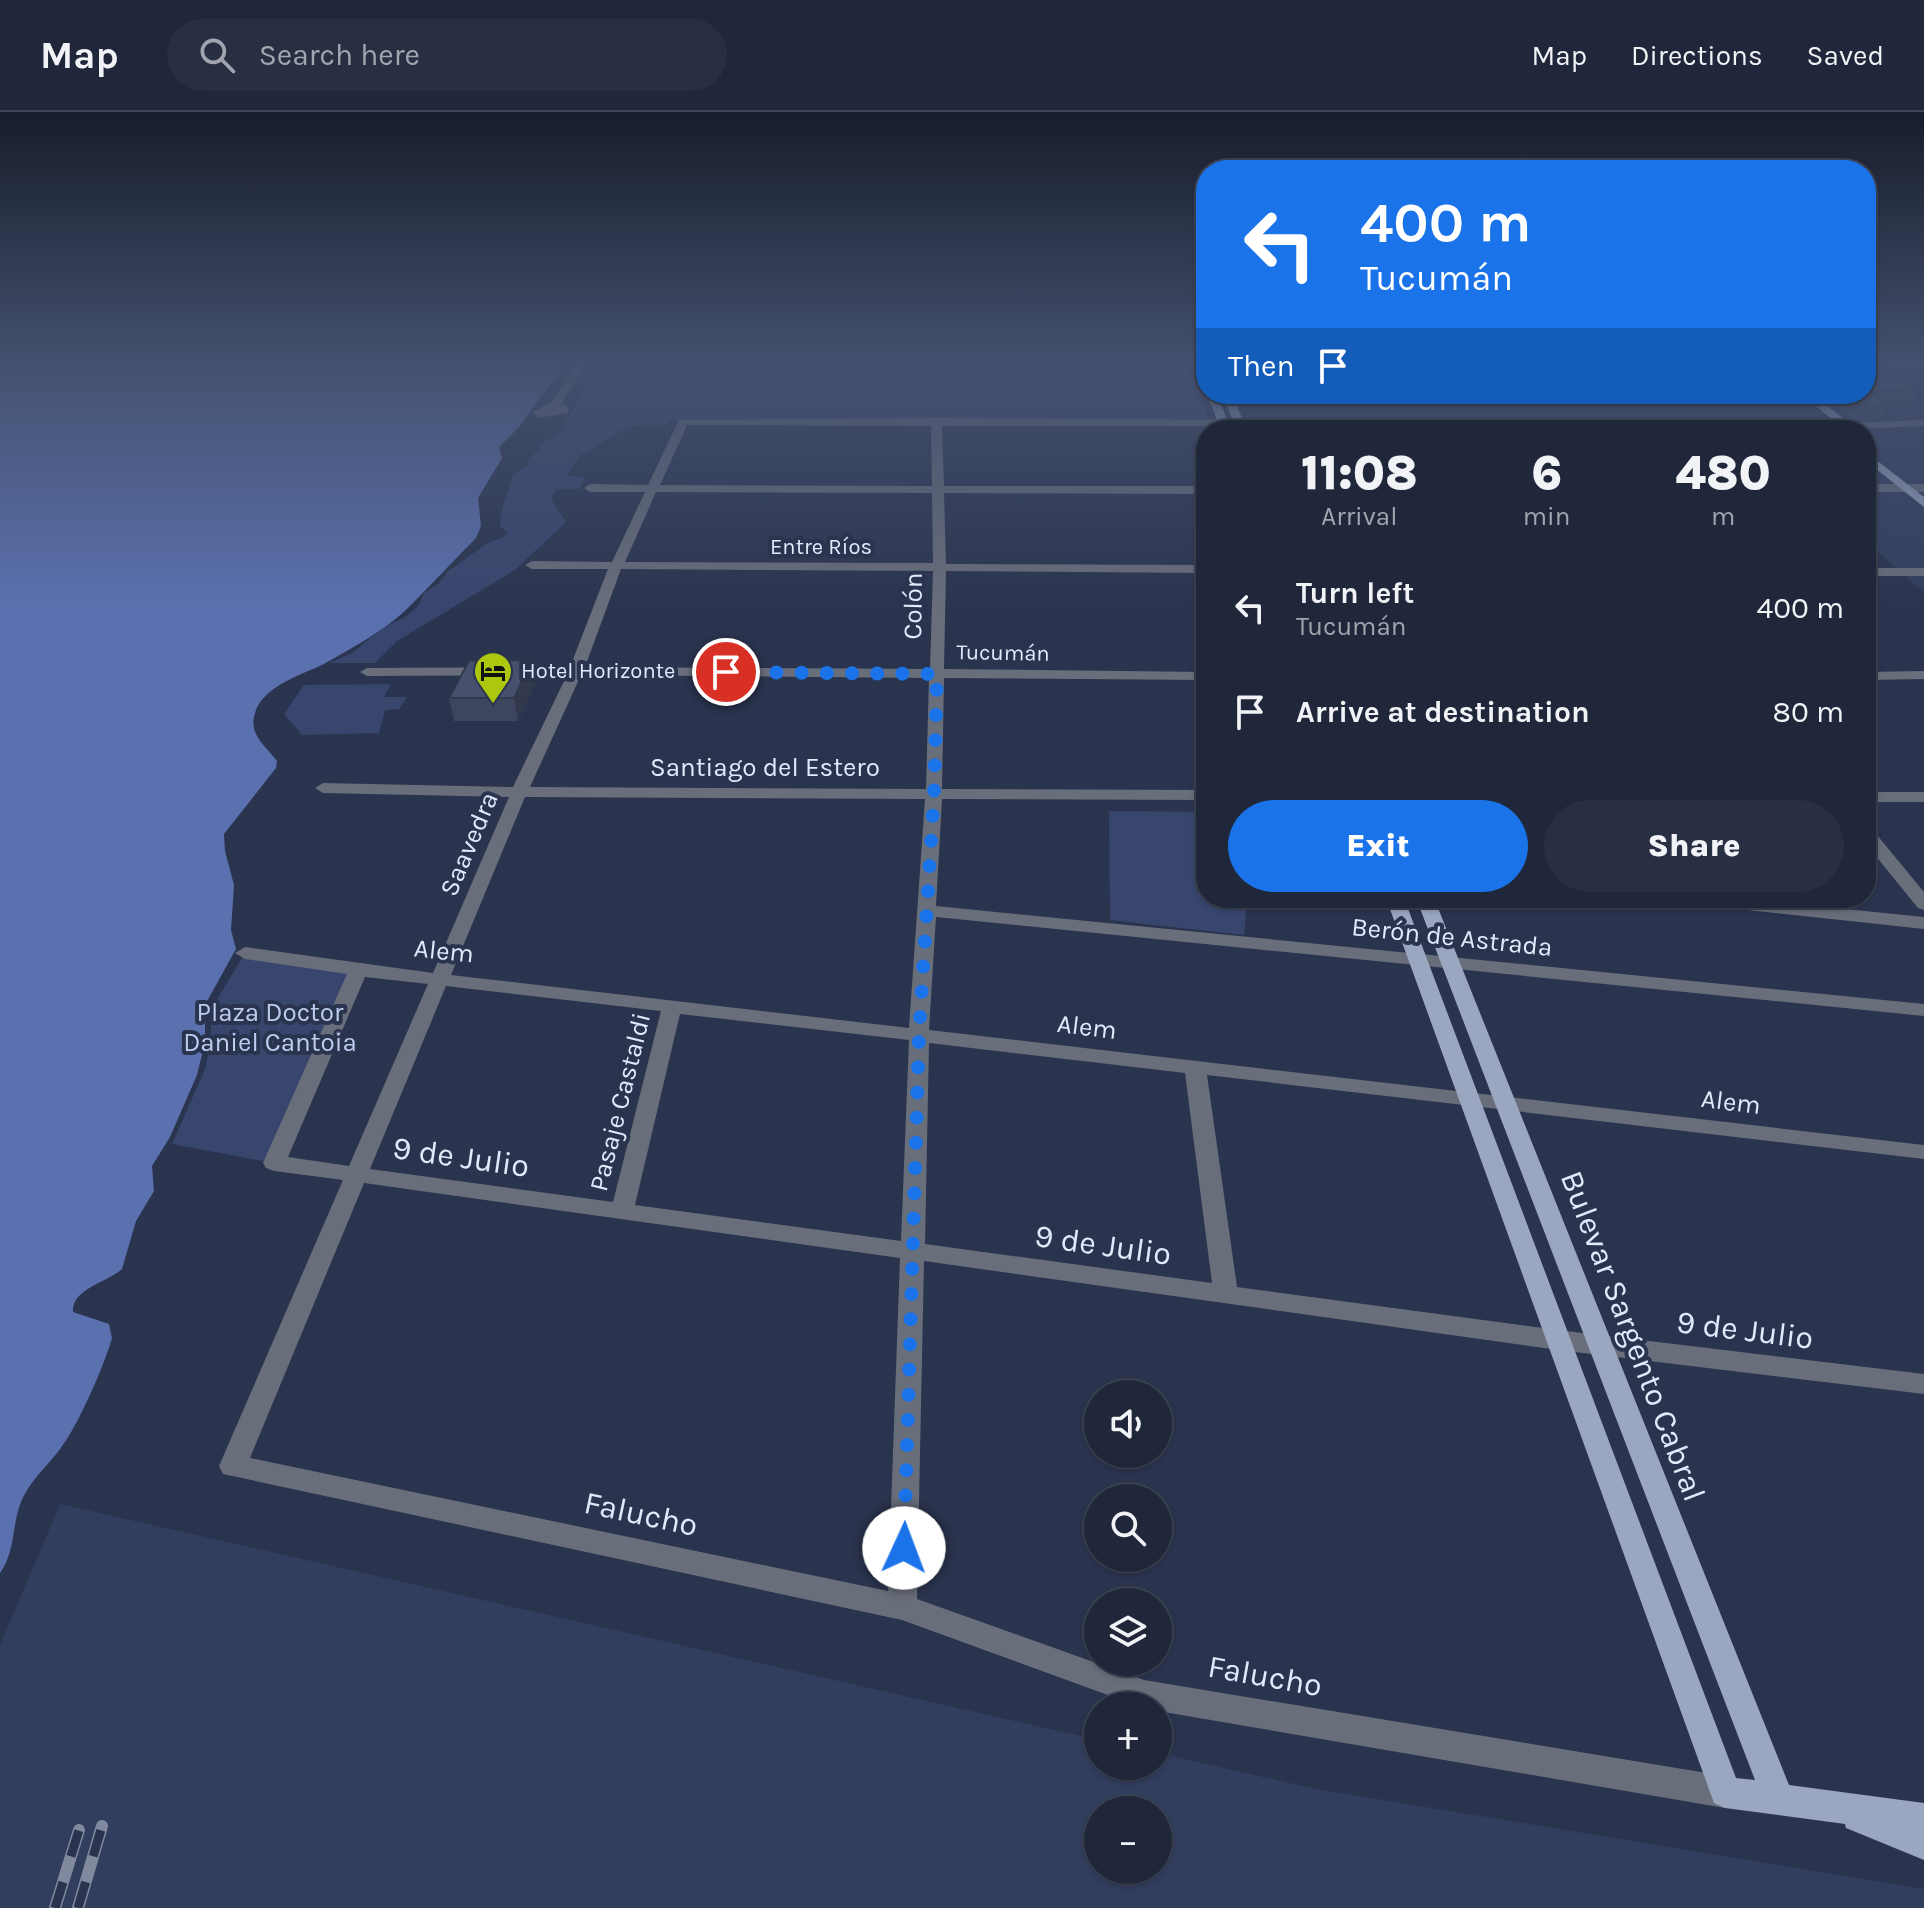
<!DOCTYPE html>
<html lang="en">
<head>
<meta charset="utf-8">
<style>
	:root { --surface:#20273a; --page:#282f42; --text:#f1f3f6; --muted:#a2a5af; --line:#3d4454; --accent:#1a73e8 }
	body { margin:0; font-family:Karla,sans-serif; background:var(--page); color:var(--text); height:100vh; display:flex; flex-direction:column; font-size:30px; white-space:nowrap }
	* { box-sizing:border-box; margin:0 }
	p { font-size:26px; color:var(--muted) }
	.icon { flex:none; width:44px; height:44px; fill:none; stroke:currentColor; stroke-width:2; stroke-linecap:round; stroke-linejoin:round }
	.map { position:relative; flex:1; overflow:hidden }
	.panel { position:absolute; left:1196px; top:308px; width:680px; height:488px; display:flex; flex-direction:column; background:var(--surface); border-radius:32px; box-shadow:0 2px 6px #0004,0 0 0 2px var(--line) }
	.panel>* { flex:none }
	.hud { position:absolute; left:1196px; top:48px; width:680px; height:244px; border-radius:32px; box-shadow:0 2px 6px #0004,0 0 0 2px var(--line); background:#1a73e8; color:#fff; overflow:hidden }
	.buttons { position:absolute; left:1084px; top:1268px; display:grid; gap:16px }
	.buttons a { display:grid; place-items:center; width:88px; height:88px; border-radius:50%; background:var(--surface); box-shadow:0 2px 6px #0004,0 0 0 2px var(--line); font-size:40px }
	.pin { position:absolute; display:grid; place-items:center; width:68px; height:68px; color:#fff; margin:-34px; border:4px solid #fff; border-radius:50%; box-shadow:0 2px 8px #0007 }
	.me { position:absolute; width:88px; margin:-44px; rotate:2deg; stroke-linejoin:round; filter:drop-shadow(0 0 6px #0008) }
	.turn { display:flex; align-items:center; gap:28px; height:168px; padding:0 32px; font-size:36px }
	.turn .icon { width:104px; height:104px; stroke-width:2.5 }
	.turn b { display:block; font-size:56px; line-height:68px }
	.then { display:flex; align-items:center; height:76px; padding:0 32px; background:#0003; gap:16px; font-size:30px }
	.eta { display:flex; justify-content:space-evenly; align-items:center; height:136px; text-align:center }
	.eta b { font-size:48px; font-weight:800; line-height:56px }
	.cta { display:flex; gap:16px; margin-top:auto; padding:16px 32px }
	.cta a { flex:1; height:92px; border-radius:48px; background:var(--accent); color:#fff; font-size:32px; font-weight:800; line-height:92px; text-align:center }
	.cta a+a { background:var(--page); color:var(--text) }
	ul { padding:0; list-style:none }
	li { display:flex; align-items:center; gap:24px; height:104px; padding:0 32px }
	li div { flex:1 }
	li b { display:block; font-size:30px }
	li em { font-style:normal }
	header { display:flex; align-items:center; gap:48px; box-sizing:border-box; height:112px; padding:0 40px; background:var(--surface); border-bottom:2px solid var(--line) }
	header strong { font-size:38px }
	nav { display:flex; gap:44px; margin-inline-start:auto; font-size:28px }
	.search { width:560px; height:72px; background:var(--page); display:flex; align-items:center; gap:20px; box-sizing:border-box; padding:0 28px; border-radius:44px; color:var(--muted); font-size:30px }
	.map>svg:first-child { display:block }
	.built { fill:#323e5d; fill-rule:evenodd }
	.green { fill:#38466e }
	.water { fill:#5b71af }
	.lines { fill:none; stroke-linecap:round; stroke-linejoin:round }
	.minor { fill:#696e7b; fill-rule:evenodd }
	.major { fill:#9ba6c1; fill-rule:evenodd }
	.rail-casing { stroke:#81899f; stroke-width:12 }
	.rail { stroke:#2a344e; stroke-width:9; stroke-dasharray:27; stroke-linecap:butt }
	.wall { fill:#3d465e }
	.shaded-wall { fill:#32394c }
	.building { fill:#47516d; stroke:#32394c; stroke-width:2 }
	.route { stroke:#1a73e8; stroke-width:14; stroke-dasharray:0 25.2 }
	.labels { text-anchor:middle; dominant-baseline:central; stroke-width:8; stroke-linejoin:round; paint-order:stroke }
	.far-street-label { font-size:22px; fill:#e2e9fa; stroke:#2a344e }
	.far-poi-label { font-size:22px; fill:#e2e9fa; stroke:#2a344e; text-anchor:start }
	.street-label { font-size:26px; fill:#e2e9fa; stroke:#2a344e }
	.park-label { font-size:26px; fill:#beccf0; stroke:#2a344e }
	.near-street-label { font-size:32px; fill:#e2e9fa; stroke:#2a344e }
</style>
</head>
<body>
<header>
<strong>Map</strong>
<div class="search"><svg class="icon" aria-label="search" viewBox="0 0 24 24"><circle cx="10" cy="10" r="6"/><path d="M15 15l6 6"/></svg>Search here</div>
<nav><a>Map</a><a>Directions</a><a>Saved</a></nav>
</header>
<div class="map">
<svg width="1924" height="1796" viewBox="0 0 1924 1796">
	<rect width="100%" height="100%" fill="#2a344e"/>
	<path class="built" d="M1866,248H1924V280L1898,281L1924,296V481L1866,429V334L1871,333L1866,329V318H1852L1806,282H1866Z
		M60,1392L1098,1628V1654H1158V1641L1316,1677L1924,1777V1796H0V1533ZM1098,1698H1158V1758H1098Z"/>
	<path class="green" d="M600,248H1186L1209,307L668,308L665,313L629,314L580,344L566,364L585,365L579,377H556L551,387L566,410L515,458L397,529L375,551H329L352,541L384,515L405,505L419,493L423,482L439,471L447,460L486,432L505,424L507,420L500,414C500,395 509,381 513,363L528,353L527,348L539,338V333L560,321Z
		M391,572L384,585H407L399,597L385,598L379,621L302,623L284,602L304,573Z
		M1109,699L1206,700V786H1366L1370,798L1247,790L1244,823L1110,808Z
		M245,841L358,858L274,1051L172,1032L205,957L210,935L212,896Z"/>
	<path class="water" d="M0,248H568L519,315L499,335L502,346L478,386L481,414L476,426C454,448 433,471 411,493C390,515 351,537 324,552C301,563 263,574 255,601C248,623 266,634 277,649L276,656L224,722L225,739L234,773L231,818L236,837L205,893V930L197,963L170,1025L152,1054L154,1079L136,1109L122,1157C108,1170 71,1177 73,1200L109,1212L112,1226C105,1252 77,1316 60,1337C49,1352 35,1364 26,1380C10,1406 18,1436 0,1461Z"/>
	<g class="lines">
		<path class="minor" d="M578,248H588L562,291L569,296L568,301L538,306L533,300L552,290Z
			M1866,250H1924V256H1866Z
			M936,306L1849,311L1924,308V314L1830,318L1829,315L942,314L944,374H1206V382L944,381L946,452L1206,453V461L946,459L944,557L1206,560V568L944,566L942,677L1206,678V688L942,687L936,794L1924,892V904L936,805L929,918L1924,1033V1047L1207,963L1237,1175L1558,1218L1924,1262V1282L1558,1238L924,1149L917,1487L1144,1568L1725,1664L1736,1669L1741,1680L1736,1691L1725,1696L1158,1599V1594H1138L902,1508L223,1362L219,1354L343,1068L274,1059L266,1056L263,1051L347,862L245,847L235,841L245,835L433,861L509,685L323,681L315,676L323,671L513,675L567,563L367,564L360,560L367,556L570,555L608,457H532L525,453L532,449L612,450L645,380H590L584,376L590,372L648,373L679,308ZM687,313L931,314L932,374L660,373ZM656,380L932,381L933,451L625,450ZM621,457L933,459L930,557L585,555ZM581,563L929,566L926,677L530,675ZM525,685L925,687L909,916L451,863ZM365,865L428,872L349,1054L288,1045ZM446,874L661,899L613,1090L370,1057ZM680,902L909,928L901,1129L635,1093ZM929,931L1185,961L1212,1171L925,1132ZM364,1071L900,1146L888,1479L250,1346Z
			M1866,372H1924V380H1866Z
			M1866,456H1924V464H1866Z
			M1924,559V567L1866,568V560Z
			M1866,680H1924V690H1866Z
			M1866,716L1872,717L1924,780V798L1918,796L1866,732Z
			M1673,786H1735L1924,805V817L1682,791Z"/>
		<path class="major" d="M1194,248H1204L1206,268L1201,265Z
			M1207,282H1217L1231,318H1221Z
			M1222,282H1232L1247,318H1237Z
			M1801,282H1813L1857,318H1845Z
			M1866,340L1924,385V395L1866,349Z
			M1386,786H1404L1736,1666L1755,1668L1416,786H1434L1789,1673L1924,1691V1748L1846,1716L1845,1712L1725,1696L1714,1691Z"/>
		<g class="rail-casing">
			<path id="rail" d="M55,1796L79,1718
				M78,1796L102,1714"/>
		</g>
		<use href="#rail" class="rail"/>
	</g>
	<path class="wall" d="M1866,260L1916,278L1911,293H1887L1883,307H1854L1822,282H1866Z
		M536,570L518,609H454L449,586Z"/>
	<path class="shaded-wall" d="M532,548L536,570L518,609L514,586Z"/>
	<path class="building" d="M1866,260H1889L1916,278L1870,279L1887,292L1859,293L1845,282H1866Z
		M532,548L514,586H449L469,549Z"/>
	<linearGradient id="sky" x2="0" y2="1"><stop stop-color="#171d2b"/><stop offset="0.5" stop-color="#44506e"/><stop offset="1" stop-color="#44506e" stop-opacity="0"/></linearGradient>
	<rect width="1924" height="499" fill="url(#sky)"/>
	<g class="lines">
		<path class="route" d="M726,560L937,562L934,682L919,923L904,1436"/>
	</g>
	<defs>
		<g id="hotel-pin" transform="scale(2)"><path d="M0 17L-7.5 6A9.5 9.5 0 1 1 7.5 6Z" fill="#adc60e" stroke="#2a344e"/><path d="M-6-4.5h1.5V1H6V5H4.5V3h-9V5H-6ZM-4 0a1.8 1.8 0 1 1 3.6 0ZM.5 0V-2.5h3Q6-2.5 6 0Z" fill="#111"/></g>
	</defs>
	<g fill-rule="evenodd">
		<use href="#hotel-pin" x="493" y="559"/>
	</g>
	<g class="labels">
		<g class="far-street-label">
			<text x="821" y="435">Entre Ríos</text>
			<text transform="translate(1003 541) rotate(1)">Tucumán</text>
		</g>
		<g class="far-poi-label">
			<text x="521" y="559">Hotel Horizonte</text>
		</g>
		<g class="street-label">
			<text transform="translate(913 494) rotate(-89)">Colón</text>
			<text x="765" y="655">Santiago del Estero</text>
			<text transform="translate(469 732) rotate(-67)">Saavedra</text>
			<text transform="translate(1452 825) rotate(6)">Berón de Astrada</text>
			<text transform="translate(444 839) rotate(6)">Alem</text>
			<text transform="translate(1087 915) rotate(7)">Alem</text>
			<text transform="translate(620 990) rotate(-76)">Pasaje Castaldi</text>
			<text transform="translate(1731 990) rotate(7)">Alem</text>
		</g>
		<g class="park-label">
			<text x="270" y="900">Plaza Doctor<tspan x="270" dy="30">Daniel Cantoia</tspan></text>
		</g>
		<g class="near-street-label">
			<text transform="translate(461 1045) rotate(8)">9 de Julio</text>
			<text transform="translate(1103 1133) rotate(8)">9 de Julio</text>
			<text transform="translate(1745 1218) rotate(7)">9 de Julio</text>
			<text transform="translate(1633 1224) rotate(69)">Bulevar Sargento Cabral</text>
			<text transform="translate(641 1402) rotate(12)">Falucho</text>
			<text transform="translate(1265 1564) rotate(10)">Falucho</text>
		</g>
	</g>
</svg>
<div class="buttons">
<a><svg class="icon" aria-label="sound" viewBox="0 0 24 24"><path d="M4 9h4l5-4v14l-5-4H4zM17 9q2 3 0 6"/></svg></a>
<a><svg class="icon" aria-label="search" viewBox="0 0 24 24"><circle cx="10" cy="10" r="6"/><path d="M15 15l6 6"/></svg></a>
<a><svg class="icon" aria-label="layers" viewBox="0 0 24 24"><path d="M12 4l9 5-9 5-9-5zM3 14l9 5 9-5"/></svg></a>
<a>+</a>
<a>−</a>
</div>
<div class="pin" style="left:726px;top:560px;background:#d93025"><svg class="icon" aria-label="arrive" viewBox="0 0 24 24"><path d="M6 21V4h12l-3 4 3 4H6"/></svg></div>
<svg class="me" style="left:904px;top:1436px" viewBox="-20 -20 40 40"><circle r="19" fill="#fff"/><path d="M0-13L10 11 0 6-10 11z" fill="#1a73e8"/></svg>
<div class="hud">
<div class="turn"><svg class="icon" aria-label="left" viewBox="0 0 24 24"><path d="M17 20v-9H6M10 6l-5 5 5 5"/></svg><div><b>400 m</b>Tucumán</div></div>
<div class="then">Then<svg class="icon" aria-label="arrive" viewBox="0 0 24 24"><path d="M6 21V4h12l-3 4 3 4H6"/></svg></div>
</div>
<section class="panel">
<div class="eta">
<div><b>11:08</b><p>Arrival</p></div>
<div><b>6</b><p>min</p></div>
<div><b>480</b><p>m</p></div>
</div>
<ul>
<li><svg class="icon" aria-label="left" viewBox="0 0 24 24"><path d="M17 20v-9H6M10 6l-5 5 5 5"/></svg><div><b>Turn left</b><p>Tucumán</p></div><em>400 m</em></li>
<li><svg class="icon" aria-label="arrive" viewBox="0 0 24 24"><path d="M6 21V4h12l-3 4 3 4H6"/></svg><div><b>Arrive at destination</b></div><em>80 m</em></li>
</ul>
<div class="cta"><a>Exit</a><a>Share</a></div>
</section>
</div>
</body>
</html>
